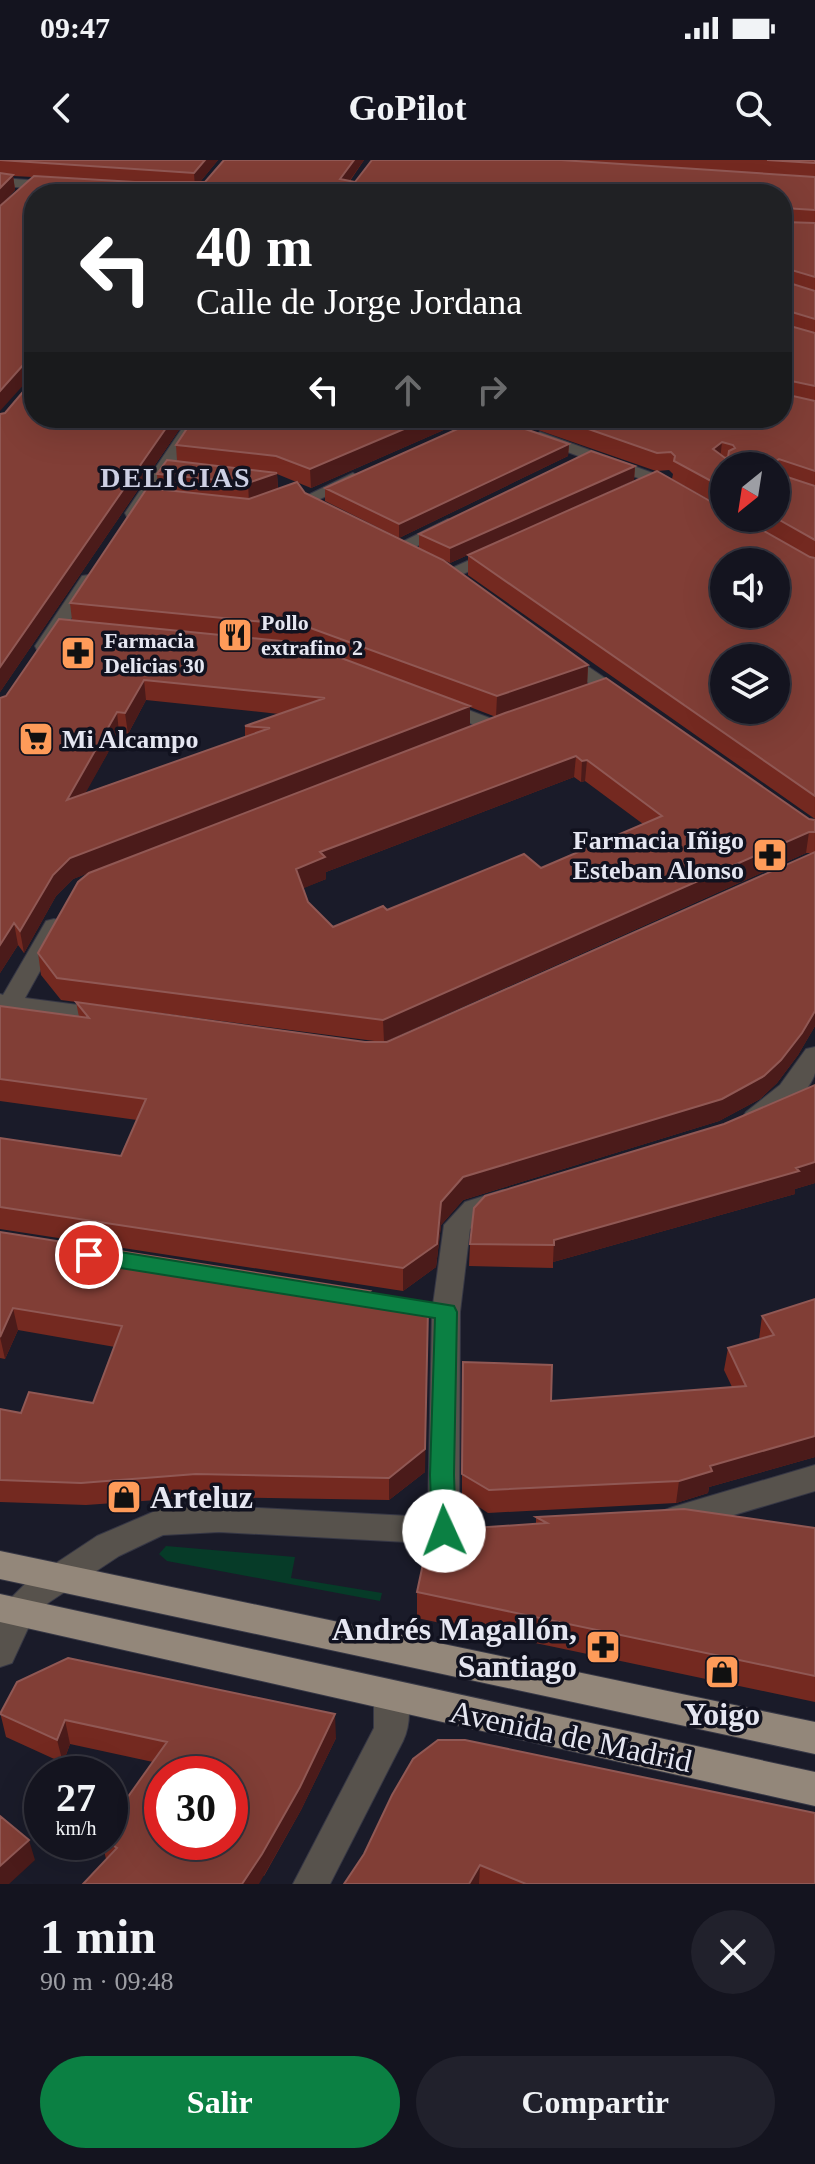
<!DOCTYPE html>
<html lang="es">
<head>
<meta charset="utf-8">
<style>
	:root { --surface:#14141f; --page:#21212c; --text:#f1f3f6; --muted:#9d9ea4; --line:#33333d; --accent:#0b8043 }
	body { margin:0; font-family:"Times New Roman",serif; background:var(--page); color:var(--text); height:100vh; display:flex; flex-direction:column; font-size:30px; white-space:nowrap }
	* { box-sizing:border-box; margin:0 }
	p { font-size:26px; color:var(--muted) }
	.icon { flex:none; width:44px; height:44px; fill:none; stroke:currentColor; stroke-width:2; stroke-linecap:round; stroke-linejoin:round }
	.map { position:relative; height:1724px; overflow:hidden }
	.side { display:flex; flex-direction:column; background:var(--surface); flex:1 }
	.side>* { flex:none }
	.top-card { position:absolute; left:24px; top:24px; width:768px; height:244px; border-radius:32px; box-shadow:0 8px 32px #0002,0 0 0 2px var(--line); background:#202124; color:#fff; overflow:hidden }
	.needle { width:52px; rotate:210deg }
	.buttons { position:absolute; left:710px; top:292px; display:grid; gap:16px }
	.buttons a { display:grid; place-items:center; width:80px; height:80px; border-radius:50%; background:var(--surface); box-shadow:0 8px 32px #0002,0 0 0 2px var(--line); font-size:40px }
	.speed { position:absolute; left:24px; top:1596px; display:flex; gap:16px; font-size:40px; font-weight:700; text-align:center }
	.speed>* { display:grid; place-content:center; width:104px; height:104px; border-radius:50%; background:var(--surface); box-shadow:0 8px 32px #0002,0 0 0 2px var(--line); line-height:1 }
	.speed small { font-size:20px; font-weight:400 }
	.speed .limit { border:12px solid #d22; background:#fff; color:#111 }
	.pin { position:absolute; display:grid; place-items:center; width:68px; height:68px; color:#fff; margin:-34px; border:4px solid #fff; border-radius:50%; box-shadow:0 2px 8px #0007 }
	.me { position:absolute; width:88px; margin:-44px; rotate:358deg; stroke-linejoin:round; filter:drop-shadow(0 0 6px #0008) }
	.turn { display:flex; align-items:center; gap:28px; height:168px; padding:0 40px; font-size:36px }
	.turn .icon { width:104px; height:104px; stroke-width:2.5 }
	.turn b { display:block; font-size:56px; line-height:68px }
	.lanes { display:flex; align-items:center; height:76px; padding:0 40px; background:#0003; justify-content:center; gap:40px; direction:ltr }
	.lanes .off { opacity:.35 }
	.round { display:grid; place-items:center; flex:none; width:84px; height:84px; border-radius:42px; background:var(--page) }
	.head { display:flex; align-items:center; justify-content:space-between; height:136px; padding:0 40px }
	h1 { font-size:48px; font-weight:600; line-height:60px }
	.button { display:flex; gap:16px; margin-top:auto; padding:16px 40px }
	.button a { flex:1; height:92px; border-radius:48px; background:var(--accent); color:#fff; font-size:32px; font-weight:600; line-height:92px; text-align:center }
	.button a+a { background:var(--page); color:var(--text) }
	.status { display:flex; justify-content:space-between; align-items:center; height:56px; padding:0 40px; background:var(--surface); direction:ltr }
	.status svg { height:22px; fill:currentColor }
	header { display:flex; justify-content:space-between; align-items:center; height:104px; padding:0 40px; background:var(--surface); font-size:36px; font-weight:600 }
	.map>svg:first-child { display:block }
	.green { fill:#063b28 }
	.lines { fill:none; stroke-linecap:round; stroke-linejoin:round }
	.minor-casing { stroke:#363745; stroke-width:2 }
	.major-casing { stroke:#363745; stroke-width:2 }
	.minor { fill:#57524c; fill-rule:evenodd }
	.major { fill:#93877a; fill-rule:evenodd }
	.wall { fill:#742920; fill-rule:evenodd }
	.shaded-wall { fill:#4b1b1a }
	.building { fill:#813e36; stroke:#905854; stroke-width:2; fill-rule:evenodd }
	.route { fill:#0b8043; stroke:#07532c; stroke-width:2 }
	.labels { text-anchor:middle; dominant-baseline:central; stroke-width:7; stroke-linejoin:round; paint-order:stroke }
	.far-poi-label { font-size:22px; font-weight:bold; fill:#e5e6f1; stroke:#11121f; text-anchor:start }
	.poi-label { font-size:26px; font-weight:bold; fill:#e5e6f1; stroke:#11121f; text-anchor:start }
	.far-district-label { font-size:28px; font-weight:bold; letter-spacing:2px; fill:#cdd0e4; stroke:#11121f }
	.near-poi-label { font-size:32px; font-weight:bold; fill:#e5e6f1; stroke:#11121f; text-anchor:start }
	.near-street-label { font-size:32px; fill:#e5e6f1; stroke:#11121f }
</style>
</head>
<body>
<div class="status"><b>09:47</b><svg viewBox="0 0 49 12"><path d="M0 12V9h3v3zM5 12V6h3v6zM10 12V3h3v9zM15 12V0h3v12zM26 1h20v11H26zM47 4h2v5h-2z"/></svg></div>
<header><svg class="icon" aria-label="back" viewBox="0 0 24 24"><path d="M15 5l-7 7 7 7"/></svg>GoPilot<svg class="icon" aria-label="search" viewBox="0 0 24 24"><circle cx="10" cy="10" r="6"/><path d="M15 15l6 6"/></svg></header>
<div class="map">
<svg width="815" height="1724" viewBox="0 0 815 1724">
	<rect width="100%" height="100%" fill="#1a1b29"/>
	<path class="green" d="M166,1386L295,1397L291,1418L382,1433L380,1441L167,1401L159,1394Z"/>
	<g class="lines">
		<g class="minor-casing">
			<path id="minor" d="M0,18L57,22L63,26L57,30L0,26Z
				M189,258H205L139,357H127L125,353Z
				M540,272L661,316L681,329L679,332H667L649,322L535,280L532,277Z
				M353,313L361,318L359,321L318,340L312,342L304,337Z
				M448,359L456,364L454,368L407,391H395L392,387Z
				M496,388L505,393L502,397L456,417H444L441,413Z
				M88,415L97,420L53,486L51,490H37L35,486L82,416Z
				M562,489L630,535L633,539L630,543H616L555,499L553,495L555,491Z
				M439,539L503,563L506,567L496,573L432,549L429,545L432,541Z
				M54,759L62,761L65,766L25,838L109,849L117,851L121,857L117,863L109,865L0,850V834L3,835L46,761Z
				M815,887C815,895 815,905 815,913C810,934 767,970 746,964L742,958L746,952L780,925L806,889Z
				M503,1030L512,1033L516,1040L512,1047L483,1056L470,1069L460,1152L459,1357L475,1360L480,1370L475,1380L444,1384L219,1372L163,1375L119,1396L48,1443L31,1462L12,1503L0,1507V1457L7,1442L26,1423L97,1376L160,1349L219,1346L428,1357L432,1152L444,1065L465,1042Z
				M815,1305V1331L673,1373L662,1369L657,1360L662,1351L673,1347Z
				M391,1520L403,1525C411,1542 411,1564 403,1581L330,1724H293L374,1568V1536L379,1525Z"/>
		</g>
		<g class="major-casing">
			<path id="major" d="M0,1391L815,1562V1594L0,1419Z
				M0,1434L815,1612V1646L0,1462Z"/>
		</g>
		<use href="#minor" class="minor"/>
		<use href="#major" class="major"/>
	</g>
	<path class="wall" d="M0,0H218L200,22H205L224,0H364L350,21L355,22L372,0H815V659L468,415V395L656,311L504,258H782V34L34,258H187L0,532L5,253L33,220L27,221L33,17L13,16L15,30L0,45ZM724,306L776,358H742L765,372L657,311L669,310L673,314L672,319L724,348Z
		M194,258H471L311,328L277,314L278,329L305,333L588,505L587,525L809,659L815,660V866L798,895L777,923L760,939L719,961L463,1040L441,1065L436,1107L403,1131L0,1069V978L121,996L137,960L0,941V846L79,857L76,842L365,882H382L61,840L41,815L38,793L88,713L73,719L56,736L24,793L18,785L0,813L6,536L72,460L70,443L158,329L157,314L177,301L176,285ZM146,540L279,554L245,566V577L85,633L119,573L128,574ZM470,547L496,557L470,567ZM574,617L581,622L585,621L643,664L541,708L387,750L333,767L308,742L303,728L326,719V712ZM806,693H814L387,882H384Z
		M569,284L568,296L399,378L325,341V328Z
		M635,306L634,320L450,403L419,388V374Z
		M815,925V1023L795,1029V1034L553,1102V1108L469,1106L470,1084L724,964Z
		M0,1072L370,1131V1139L425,1312L389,1340L199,1337L86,1345L0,1342V1249L21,1253L93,1243L115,1187L18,1170L5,1199L0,1198Z
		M815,1139V1297L709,1327L708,1333L676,1343L488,1353L462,1336V1224L551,1241L732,1227L724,1210L728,1188L759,1179L762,1156Z
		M536,1357L815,1368V1542L417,1458V1432L536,1364Z
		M0,1552L336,1578L301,1650L264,1716L106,1699L102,1682H110L153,1602L70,1584L63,1603L6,1577Z
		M815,1653V1724H344Z"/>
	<path class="shaded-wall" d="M205,0H218L195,28L194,13Z
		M354,0H364L340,34V19Z
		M13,15L15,30L0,45V28Z
		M34,202V220L27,221L0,251V231L24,204Z
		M173,258H187L0,532V507Z
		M430,258H471L311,328L310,309Z
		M722,282L720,300L713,289Z
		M569,284L568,296L399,378V364Z
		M635,306L634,320L450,403V388Z
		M277,313L278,331L249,342L248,323Z
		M588,505L587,526L496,557L497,536Z
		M144,520L146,540L128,574L125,553Z
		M470,546V567L73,719L56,736L24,793L20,771L53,715L70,698Z
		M117,552L119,573L70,661L67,640Z
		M576,596L574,617L326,712V719L297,731L296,709L320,692Z
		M587,600L585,621L581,622L582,601Z
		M809,672L806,693L384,882L383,860Z
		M14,763L18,785L0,813V785Z
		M815,851V866L798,895L777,923L760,939L719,961L463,1040L441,1065L436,1107L403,1131V1108L441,1042L463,1017Z
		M815,1002V1023L795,1029V1034L553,1102L554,1080Z
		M370,1131L371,1154L361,1138Z
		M13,1148L18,1170L5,1199L0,1177Z
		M428,1171L425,1312L389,1340V1318Z
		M815,1276V1297L709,1327L708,1333L676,1343L679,1321L710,1306Z
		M335,1554L336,1578L301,1650L259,1724H242Z
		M65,1560L70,1584L63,1603L57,1580Z
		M29,1680L35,1700L9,1724H0V1706Z
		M480,1705L479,1724H469Z"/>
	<path class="building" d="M0,0H205L194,13Z
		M224,0H354L340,19L355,22L372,0H561L815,17V50L784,48L782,50V34H34V258H173L0,507V254L5,253L34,219V202L24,204L0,231V46L34,16L135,22H205Z
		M767,0H815V3Z
		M0,13L13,15L0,28Z
		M782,55L784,62L815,63V117L785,108L782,110Z
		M782,115L783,121L815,131V159L785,150L782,153Z
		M782,157L783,164L815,173V226L782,219L784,234L815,241V311L779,299L775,302L778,314L815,326V380L776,358V306H724V328L674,301L675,296L671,292L657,293L557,258H782ZM722,282L733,285L735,288L729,291L728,297L725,298L713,289Z
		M194,258H430L310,309L276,296L176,285Z
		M482,258H493L569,284L399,364L325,328Z
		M591,291L635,306L450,388L419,374Z
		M167,300L277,313L248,323L157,314Z
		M657,311L724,349V358H741L810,397L815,398V636L468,395ZM724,402H776V454H724ZM724,498H776V550H724Z
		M297,322L305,333L443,400L588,505L497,536L305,466L70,443L147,328L249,339Z
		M59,459L301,483L470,546L70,698L53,715L20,771L14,763L0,785V538L6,536ZM144,520L325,538L245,566L270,568L67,640L117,552L125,553Z
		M606,518L809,659L815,660V672H809L383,860L57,818L38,793L78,722L89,713L505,553ZM576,596L582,601L587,600L662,656L541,708L524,694L387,750L383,746L333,767L308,742L296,709L325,697L320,692Z
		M815,692V851L802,873L781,900L764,916L722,939L463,1017L441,1042L437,1084L403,1108L0,1047V978L121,996L146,939L0,919V846L89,858L76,842L365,882H387Z
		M815,925V1002L796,1008L799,1011L554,1080V1085L470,1084L474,1048L485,1036L724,964Z
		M0,1072L370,1131L361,1138L428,1149L425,1289L389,1318L196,1314L81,1323L0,1320V1249L21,1253L29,1232L93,1243L122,1166L13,1148L0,1177Z
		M815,1139V1276L710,1306L712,1311L679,1321L489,1330L462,1314L463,1202L552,1205L551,1241L746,1226L728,1188L774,1175L762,1156Z
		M684,1349L815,1368V1516L417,1432L430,1371L547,1363L536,1357Z
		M68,1498L335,1554L300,1627L262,1694L242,1724H83L117,1688L108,1682H110V1662L167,1582L65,1560L57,1580L0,1554L17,1522ZM162,1614H230V1682H162Z
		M438,1580H465L815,1653V1724H526L480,1705L469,1724H344L364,1694L392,1635L413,1599Z
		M0,1656L29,1680L0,1706Z"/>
	<path class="route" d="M89,1087L454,1146L457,1152L454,1315L456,1371L453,1379L444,1382L436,1379L432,1371L430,1315L435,1158L89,1103L82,1101L79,1095L82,1090Z"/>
	<defs>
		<g id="restaurant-square" transform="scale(1.8)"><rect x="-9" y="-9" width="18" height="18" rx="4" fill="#fe9b59" stroke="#11121f"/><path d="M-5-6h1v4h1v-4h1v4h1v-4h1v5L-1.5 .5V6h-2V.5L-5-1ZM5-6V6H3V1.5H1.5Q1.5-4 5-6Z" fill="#111"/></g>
		<g id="pharmacy-square" transform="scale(1.8)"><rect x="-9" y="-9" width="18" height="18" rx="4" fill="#fe9b59" stroke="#11121f"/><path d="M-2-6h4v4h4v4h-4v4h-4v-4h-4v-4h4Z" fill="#111"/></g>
		<g id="supermarket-square" transform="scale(1.8)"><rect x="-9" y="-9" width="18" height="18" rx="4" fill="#fe9b59" stroke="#11121f"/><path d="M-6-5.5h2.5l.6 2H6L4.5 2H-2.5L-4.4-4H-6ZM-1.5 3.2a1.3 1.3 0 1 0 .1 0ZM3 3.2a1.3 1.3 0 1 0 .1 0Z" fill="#111"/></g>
		<g id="shop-square" transform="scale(1.8)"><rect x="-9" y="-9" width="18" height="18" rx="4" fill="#fe9b59" stroke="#11121f"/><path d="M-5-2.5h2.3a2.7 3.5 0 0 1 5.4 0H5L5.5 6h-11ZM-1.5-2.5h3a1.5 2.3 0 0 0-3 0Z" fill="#111"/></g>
	</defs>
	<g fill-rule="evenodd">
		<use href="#restaurant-square" x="235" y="475"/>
		<use href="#pharmacy-square" x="78" y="493"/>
		<use href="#supermarket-square" x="36" y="579"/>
		<use href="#pharmacy-square" x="770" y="695"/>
		<use href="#shop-square" x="124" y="1337"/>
		<use href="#pharmacy-square" x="603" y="1487"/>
		<use href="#shop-square" x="722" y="1512"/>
	</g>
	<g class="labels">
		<g class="far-poi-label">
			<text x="261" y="462">Pollo<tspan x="261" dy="25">extrafino 2</tspan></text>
			<text x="104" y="480">Farmacia<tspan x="104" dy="25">Delicias 30</tspan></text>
		</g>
		<g class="poi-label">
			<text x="62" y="579">Mi Alcampo</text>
			<text x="744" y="680" text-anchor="end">Farmacia Iñigo<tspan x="744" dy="30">Esteban Alonso</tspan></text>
		</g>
		<g class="far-district-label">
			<text x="176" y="317">DELICIAS</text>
		</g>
		<g class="near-poi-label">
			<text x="150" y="1337">Arteluz</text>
			<text x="577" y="1469" text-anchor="end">Andrés Magallón,<tspan x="577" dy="37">Santiago</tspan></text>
			<text x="722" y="1554" text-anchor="middle">Yoigo</text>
		</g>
		<g class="near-street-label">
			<text transform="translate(571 1576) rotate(12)">Avenida de Madrid</text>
		</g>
	</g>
</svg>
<div class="buttons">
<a><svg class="needle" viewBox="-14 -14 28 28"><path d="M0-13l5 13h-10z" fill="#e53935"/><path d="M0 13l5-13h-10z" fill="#9d9ea4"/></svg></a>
<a><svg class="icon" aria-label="sound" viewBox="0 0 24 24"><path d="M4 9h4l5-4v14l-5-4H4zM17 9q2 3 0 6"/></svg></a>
<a><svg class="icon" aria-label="layers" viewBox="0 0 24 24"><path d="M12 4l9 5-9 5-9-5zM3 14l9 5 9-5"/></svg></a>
</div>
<div class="speed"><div>27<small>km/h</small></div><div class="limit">30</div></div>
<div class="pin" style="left:89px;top:1095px;background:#d93025"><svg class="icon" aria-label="arrive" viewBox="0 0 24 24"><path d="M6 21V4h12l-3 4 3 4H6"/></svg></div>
<svg class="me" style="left:444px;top:1371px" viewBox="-20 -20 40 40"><circle r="19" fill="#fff"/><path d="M0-13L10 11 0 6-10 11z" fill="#0b8043"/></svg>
<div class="top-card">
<div class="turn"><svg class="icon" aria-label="left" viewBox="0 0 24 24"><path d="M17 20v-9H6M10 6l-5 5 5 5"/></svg><div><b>40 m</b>Calle de Jorge Jordana</div></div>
<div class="lanes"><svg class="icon" aria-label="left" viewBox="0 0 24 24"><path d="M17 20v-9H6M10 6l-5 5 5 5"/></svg><svg class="icon off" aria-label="ahead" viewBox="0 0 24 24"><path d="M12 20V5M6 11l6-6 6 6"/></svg><svg class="icon off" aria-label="right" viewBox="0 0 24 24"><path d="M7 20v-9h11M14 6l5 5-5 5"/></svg></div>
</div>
</div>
<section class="side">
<div class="head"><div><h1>1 min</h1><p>90 m · 09:48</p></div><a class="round"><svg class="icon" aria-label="close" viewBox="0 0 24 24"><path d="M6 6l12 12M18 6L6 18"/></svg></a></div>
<div class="button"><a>Salir</a><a>Compartir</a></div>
</section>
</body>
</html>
